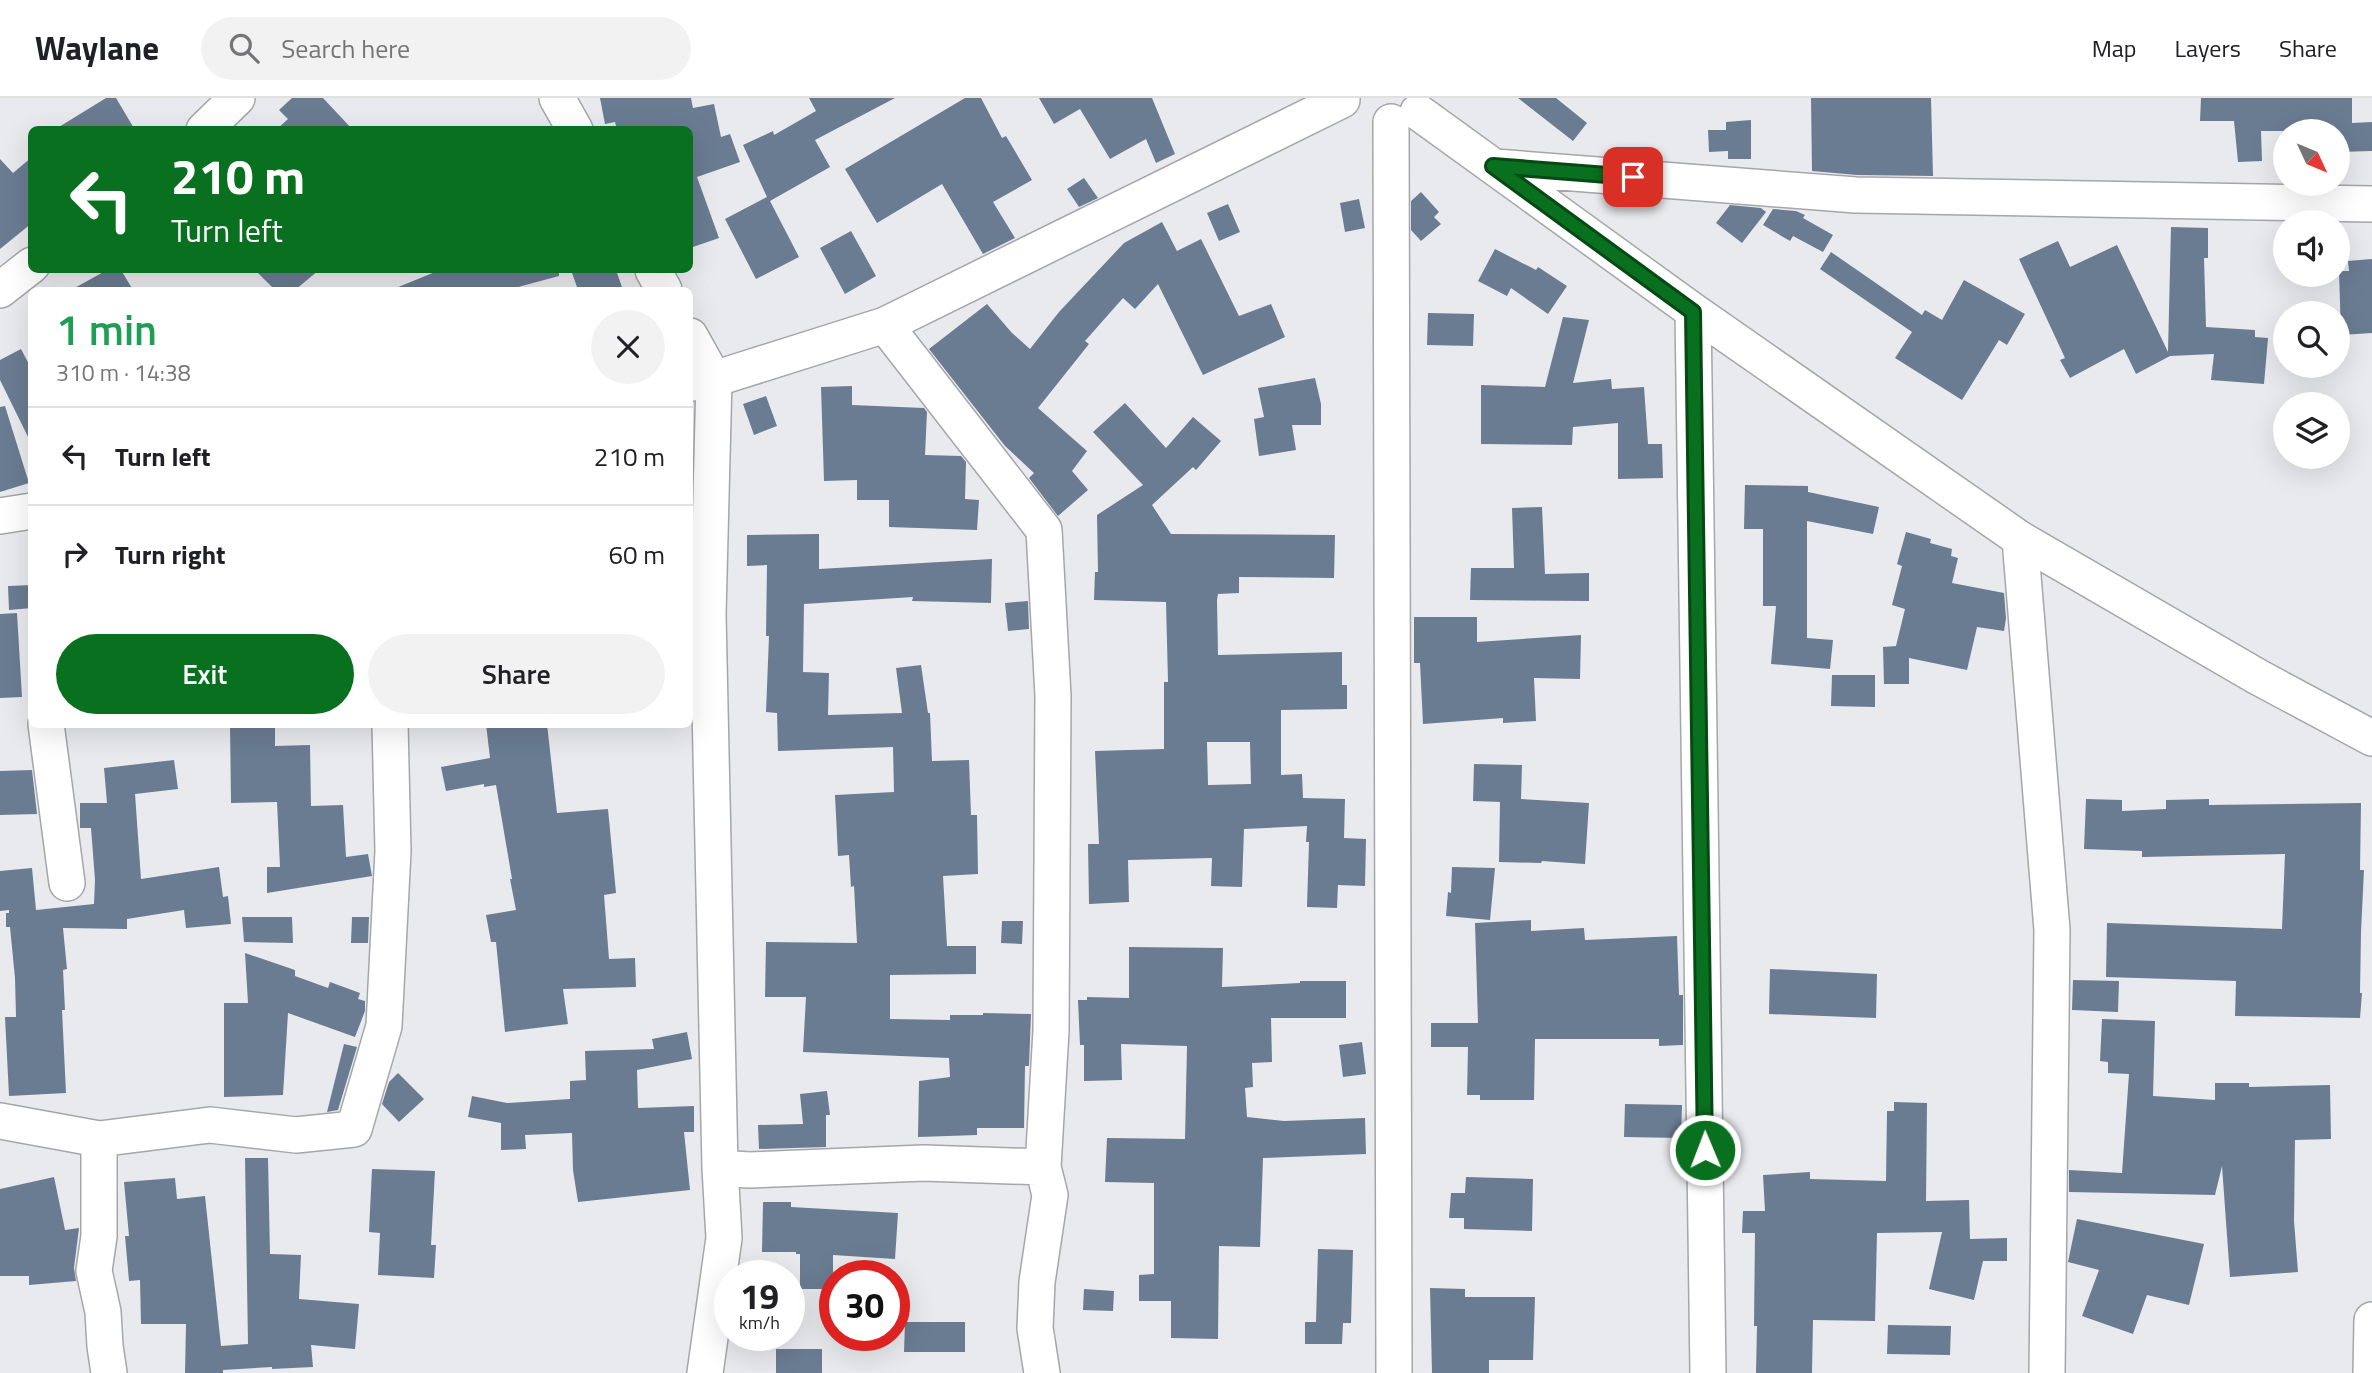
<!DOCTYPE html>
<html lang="en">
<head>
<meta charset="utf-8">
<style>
	:root { --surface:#fff; --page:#f2f2f2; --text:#202124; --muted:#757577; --line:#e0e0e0; --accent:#09701f }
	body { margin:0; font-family:"Titillium Web",sans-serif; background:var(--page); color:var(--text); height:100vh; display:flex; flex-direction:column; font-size:26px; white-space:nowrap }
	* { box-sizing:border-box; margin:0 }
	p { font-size:23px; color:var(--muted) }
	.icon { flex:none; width:38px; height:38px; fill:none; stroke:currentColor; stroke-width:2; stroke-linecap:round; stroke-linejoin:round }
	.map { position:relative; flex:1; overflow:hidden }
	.panel { position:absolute; left:28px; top:189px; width:665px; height:441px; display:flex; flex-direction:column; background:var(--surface); border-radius:10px; box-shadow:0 7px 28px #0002 }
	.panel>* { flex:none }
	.top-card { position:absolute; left:28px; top:28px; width:665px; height:147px; border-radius:10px; box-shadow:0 7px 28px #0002; background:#09701f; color:#fff; overflow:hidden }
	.needle { width:46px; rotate:134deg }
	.buttons { position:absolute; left:2273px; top:21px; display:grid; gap:14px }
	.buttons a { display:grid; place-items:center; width:77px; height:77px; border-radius:50%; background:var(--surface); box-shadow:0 7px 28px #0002; font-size:35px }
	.speed { position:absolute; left:714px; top:1162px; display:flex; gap:14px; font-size:35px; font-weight:700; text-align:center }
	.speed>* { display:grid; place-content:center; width:91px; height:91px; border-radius:50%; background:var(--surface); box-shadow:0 7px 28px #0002; line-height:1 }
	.speed small { font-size:18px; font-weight:400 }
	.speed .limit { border:10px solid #d22; background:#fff; color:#111 }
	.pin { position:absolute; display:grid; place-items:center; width:60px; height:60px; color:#fff; margin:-30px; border-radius:14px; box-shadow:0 4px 10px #0006 }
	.me { position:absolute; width:77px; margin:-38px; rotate:359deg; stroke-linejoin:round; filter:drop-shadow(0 0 5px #0008) }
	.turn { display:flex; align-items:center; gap:24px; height:147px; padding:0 28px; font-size:32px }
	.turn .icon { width:91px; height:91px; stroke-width:2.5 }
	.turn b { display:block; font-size:49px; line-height:60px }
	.round { display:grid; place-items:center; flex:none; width:74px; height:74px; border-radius:37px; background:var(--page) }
	.summary { display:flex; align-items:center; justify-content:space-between; height:119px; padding:0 28px }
	h1 { font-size:42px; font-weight:600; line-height:52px; color:#1e9e55 }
	.cta { display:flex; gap:14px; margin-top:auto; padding:14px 28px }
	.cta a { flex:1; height:80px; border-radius:42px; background:var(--accent); color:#fff; font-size:28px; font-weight:600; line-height:80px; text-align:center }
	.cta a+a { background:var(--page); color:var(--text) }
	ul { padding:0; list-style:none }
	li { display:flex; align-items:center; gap:21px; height:98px; padding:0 28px; border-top:2px solid var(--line) }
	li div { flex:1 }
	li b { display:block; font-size:26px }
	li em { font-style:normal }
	header { display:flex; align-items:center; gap:42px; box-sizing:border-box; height:98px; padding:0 35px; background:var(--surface); border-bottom:2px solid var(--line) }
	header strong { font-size:33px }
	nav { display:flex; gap:38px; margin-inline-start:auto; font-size:24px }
	.search { width:490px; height:63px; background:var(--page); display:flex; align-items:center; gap:18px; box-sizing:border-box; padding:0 24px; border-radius:38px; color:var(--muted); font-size:26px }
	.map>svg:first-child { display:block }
	.building { fill:#6a7c92; fill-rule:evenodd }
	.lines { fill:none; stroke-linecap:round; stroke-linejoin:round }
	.minor-casing { stroke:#a5a6aa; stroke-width:38 }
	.minor { stroke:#fff; stroke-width:35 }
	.route-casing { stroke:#064914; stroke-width:18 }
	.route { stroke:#09701f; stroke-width:12 }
</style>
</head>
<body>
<header>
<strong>Waylane</strong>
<div class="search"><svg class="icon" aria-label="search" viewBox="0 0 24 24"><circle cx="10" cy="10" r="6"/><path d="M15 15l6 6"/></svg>Search here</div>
<nav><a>Map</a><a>Layers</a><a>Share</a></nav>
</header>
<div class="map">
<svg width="2372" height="1275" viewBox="0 0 2372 1275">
	<rect width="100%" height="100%" fill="#e9eaee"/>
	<path class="building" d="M106,0H116L135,32H54Z
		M292,0H323L353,32H276L288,21L279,12Z
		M600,0H691L693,10L714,6L721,39L730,36L740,64L697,79L719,140L690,150V32H617L615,24L605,26Z
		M809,0H895L815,42L830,69L770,103L799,159L756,181L725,121L767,99L743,47L773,33L774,37L816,13Z
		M965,0H981L1002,40L1006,38L1032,82L993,104L1015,140L983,156L942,86L877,125L845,71Z
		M1039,0H1152L1175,56L1156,65L1146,41L1110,61L1080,11L1054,26Z
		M1518,0H1556L1587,25L1573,43Z
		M1811,0H1931L1933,78L1857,77L1812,73Z
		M2201,0H2352V25L2372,24V53L2338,54V33H2261L2262,63L2238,64L2234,23H2200Z
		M1751,22V61H1728V53L1709,54L1708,32H1726V24Z
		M32,59V125L0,151V61L13,75Z
		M1084,80L1098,100L1079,109L1067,91Z
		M1421,94L1439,114L1434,119L1441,126L1421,143L1411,132V103Z
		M1359,101L1365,130L1345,134L1340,105Z
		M1228,106L1240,134L1219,143L1207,115Z
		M1730,107L1761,110L1766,114L1742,145L1716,125Z
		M1773,111L1796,113L1805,117L1803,120L1833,137L1823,154L1793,138L1790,143L1763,127Z
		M1162,124L1177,153L1201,141L1239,218L1271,206L1285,239L1203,277L1158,186L1135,211L1123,200L1085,243L1089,246L1038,310L1087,353L1072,373L1088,392L1058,418L1029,380L1034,375L1005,348L929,251L987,206L1012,235L1030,251L1059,214L1124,145Z
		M2171,129L2208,130V160H2204L2206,229L2255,232V239L2268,240L2264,286L2211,282L2214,256L2170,258L2136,276L2124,251L2070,280L2060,262L2065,260L2019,161L2058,143L2070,169L2117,147L2168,254Z
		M851,133L876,178L845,196L820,150Z
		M1495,151L1536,172L1538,169L1567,188L1548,216L1511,190L1507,198L1478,183Z
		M1831,154L1922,217L1925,212L1942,222L1964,182L2025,216L2007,247L1999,242L1962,302L1895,260L1912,234L1820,171Z
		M2372,161V235L2341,237L2339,173H2349L2348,163Z
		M107,172H121L133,192H71Z
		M255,172H319L295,192H275Z
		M440,172H559V178L507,192H391Z
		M571,172H616L623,192H578Z
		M1428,215L1474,216L1473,248L1427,247Z
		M1563,219L1589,222L1573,285L1611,281L1612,291L1644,289L1648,346H1662L1663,380L1618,381V325L1573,329L1572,347L1481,346V287L1545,289Z
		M21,251L32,272V347L0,282V262Z
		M1315,280L1321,306V327H1292L1296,352L1259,358L1254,321L1264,319L1258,290Z
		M852,288V307L924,310L927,314L925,357L961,358L966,364L965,401L979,402L977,432L889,429V402H857V382L824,383L821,289Z
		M766,298L777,328L754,337L743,306Z
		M1125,305L1166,350L1193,319L1221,343L1196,372L1193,369L1152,407L1171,436L1335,437L1334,480L1239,479V495L1218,496L1217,502L1218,557L1342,554V587H1347V611L1281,612V677L1302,676L1303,700L1345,701L1344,740L1366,741L1365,788L1338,787L1337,810L1307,809L1309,744H1306L1307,728L1244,731L1242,789L1211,788L1212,760L1128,762L1129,804L1089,806L1088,746H1099L1095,653L1164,651V584H1168L1166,504L1094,502L1095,474H1098L1097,417L1143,387L1093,334ZM1207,644H1250L1251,686L1208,687Z
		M5,308L29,385L0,394V309Z
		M1745,387L1808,388V394L1879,409L1873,436L1807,423V540L1833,542L1830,571L1771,566L1776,508H1763V431H1744Z
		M1542,409L1545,476L1589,475V503L1470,502L1471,470H1514L1512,410Z
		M1906,434L1931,441L1930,445L1952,451L1951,458L1958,460L1952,485L2004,495L2006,520L2004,533L1977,529L1967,572L1909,560V586H1884L1883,549L1896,548L1905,511L1892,507L1902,468L1897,466Z
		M819,436V471L992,461L991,505L912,503L913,499L804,506L803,574L829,575L828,617L902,615L896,570L921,567L928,615H930L932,663L969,662L971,717H977L978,776L943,778L947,848H976V876L890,877V921L950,922V917H983V915L1031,916L1029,968H1025L1024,1030H977V1037L918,1039L919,983L950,979L949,960L803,954L806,899H765L766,844L857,845L854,788L851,789L849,757L838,758L835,697L894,694L893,649L778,653L777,615L766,614L769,538H766L767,467L747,468V437Z
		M32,487V510L9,512L8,488Z
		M1028,503L1029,531L1008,533L1005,505Z
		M17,515L22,599L0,600V516Z
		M1414,519H1477V544L1581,537L1580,581L1534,580L1536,623L1503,625V620L1423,626L1420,565H1414Z
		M1832,577H1875V609L1831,608Z
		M230,626H275V648L310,647L311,708L343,707L346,759L368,756L372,778L267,795V769H280L277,704L231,705Z
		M486,626H547L557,715L608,711L616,795L604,797L609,861L635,860L636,889L563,891L568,926L505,934L496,844H491L486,817L516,812L510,781H512L496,687L484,689V686L446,693L441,669L490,660Z
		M174,662L178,691L135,696L141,781L219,769L223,799L228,798L231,826L186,830L184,812L127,821V831L63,830L67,871L63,872L65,912H62L66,995L9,998L5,919H16L15,880L10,829H6V815H9V812L0,813V773L32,770L36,812L94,806L95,782L91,730H80V705H107L104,670Z
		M1474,666L1522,667L1521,701L1589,705L1585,766L1542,763L1541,765L1499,764L1500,704L1473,703Z
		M32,672L37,716L0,717V673Z
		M2086,701L2122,702V713L2166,711V702L2209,701V707L2361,705L2360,772H2364L2361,834L2360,895H2362L2360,920L2235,918L2236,883L2106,879L2107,825L2282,831L2285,756L2142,759V753L2084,751Z
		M1452,769L1495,770L1490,822L1446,818L1448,794L1451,795Z
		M242,819H292L293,845L244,844Z
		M352,819H369L368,845H351Z
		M1531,822V833L1584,830L1585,842L1677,838L1679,897H1683V947L1659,948V941H1535L1534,1002H1480V997H1467L1468,949H1431V925H1478L1475,825Z
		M1002,823H1023L1022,846L1001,845Z
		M1129,849L1223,850L1222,889L1300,885V883H1346V920H1271L1272,964L1252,965L1253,989L1245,990L1247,1019L1284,1023L1365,1020L1366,1056L1263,1060L1260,1149L1219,1148L1218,1241L1171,1240V1203H1139V1177L1154,1176V1085L1105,1084L1107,1040L1185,1041L1187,948L1121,946L1122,982L1084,983V947H1080L1078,902H1087V899L1129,900Z
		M245,855L295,872V878L328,890L330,884L360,895L358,901L365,903V913L355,939L288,915L283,997L224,999V905H248Z
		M1770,871L1877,876L1876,920L1769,916Z
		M2073,882L2119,883L2118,914L2072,912Z
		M2102,921L2155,923L2153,998L2215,1002V985H2249V989L2330,987L2331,1041L2295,1042L2294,1123L2298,1174L2230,1179L2222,1068L2215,1097L2069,1094V1072L2122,1075L2129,976L2108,975V964L2100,963Z
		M687,934L692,961L637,972L638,1010L694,1008V1034H684L690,1092L578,1104L573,1072L572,1035L525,1037L526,1051L501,1052V1025L468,1019L472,998L507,1005L570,1001V983L586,982L585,953L654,951L652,941Z
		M1362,944L1366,976L1343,979L1339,947Z
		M344,946L357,949L338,1012L327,1014Z
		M398,975L424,1001L399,1024L382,1006L389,984Z
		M827,993L830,1017H826V1049L759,1051L758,1027L803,1026L800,996Z
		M1894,1004L1927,1005L1926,1103L1969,1102L1970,1141L2007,1140V1163H1983L1974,1202L1929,1191L1942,1134L1877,1135L1875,1223L1813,1222L1812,1275H1756L1757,1228H1754L1755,1135H1742L1743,1113H1765L1763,1077L1810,1074V1081L1886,1083L1887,1013H1894Z
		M1625,1006L1682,1007L1681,1040L1624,1039Z
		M245,1060H268L270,1156L301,1157L299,1201L359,1206L355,1251L311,1247L313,1269L272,1271V1269L223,1272V1275H185L186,1226H141L140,1182L129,1183L125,1138H129L124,1084L175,1080L177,1101L205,1098L221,1248L248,1246Z
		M372,1071L435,1073L431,1147H436L434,1180L378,1177L380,1135L369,1134Z
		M54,1079L65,1132L79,1130L74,1170L76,1183L29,1187V1178H0V1091Z
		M1466,1079L1533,1081L1532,1133L1464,1131V1120H1449L1451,1095H1465Z
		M763,1104H791V1109L898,1115L895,1161L833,1157V1191H800V1156H796V1154H762Z
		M2077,1121L2204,1146L2189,1207L2147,1197L2133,1236L2082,1218L2099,1172L2068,1164Z
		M1318,1151L1353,1152L1351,1225H1343L1342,1246H1305V1224H1316Z
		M1430,1190L1465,1191V1199H1535L1533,1262H1489V1275H1432Z
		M1084,1191L1114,1193L1113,1213L1083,1212Z
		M905,1224H965V1254H904Z
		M1888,1227L1951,1228L1950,1257L1887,1256Z
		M776,1251H822V1275H776Z"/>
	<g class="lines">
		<g class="minor-casing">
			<path id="minor" d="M557,0L575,32
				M1418,14L1693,213L2020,441L2052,832L2047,1275
				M1391,24L1394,1275
				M204,32L237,0
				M1495,69L1856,97L2372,106
				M653,172L664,192
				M0,192L32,167
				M1693,213L1708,1275
				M885,227L1044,432L1053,598L1051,933L1043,1069L1050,1097L1037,1184L1035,1230L1042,1275
				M690,238L714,281L708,516L720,1070L724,1140L705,1275
				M692,285L714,281L885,227L1342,2
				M0,418L32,413
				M2020,441L2258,579L2372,640
				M46,626L67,785
				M0,1023L99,1041L210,1027L296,1037L354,1031L384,928L393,753L390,626
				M99,1041V1138L94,1173L103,1214L105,1248L109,1275
				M720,1070L749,1072L924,1065L1043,1069
				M2371,1275L2372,1222"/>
		</g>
		<use href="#minor" class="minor"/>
	</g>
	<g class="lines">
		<g class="route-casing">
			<path id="route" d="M1633,79L1493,68L1693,214L1705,1052"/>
		</g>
		<use href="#route" class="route"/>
	</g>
</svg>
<div class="buttons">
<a><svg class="needle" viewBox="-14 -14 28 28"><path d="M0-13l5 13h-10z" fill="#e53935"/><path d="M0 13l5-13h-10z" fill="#757577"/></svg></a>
<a><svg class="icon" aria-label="sound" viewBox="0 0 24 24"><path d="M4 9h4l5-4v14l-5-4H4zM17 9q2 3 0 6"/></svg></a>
<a><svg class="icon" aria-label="search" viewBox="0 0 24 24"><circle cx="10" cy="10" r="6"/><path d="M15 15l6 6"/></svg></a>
<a><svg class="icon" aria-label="layers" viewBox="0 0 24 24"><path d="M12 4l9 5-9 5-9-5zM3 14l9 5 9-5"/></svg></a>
</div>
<div class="speed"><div>19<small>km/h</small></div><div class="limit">30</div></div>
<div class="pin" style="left:1633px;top:79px;background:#d93025"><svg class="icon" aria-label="arrive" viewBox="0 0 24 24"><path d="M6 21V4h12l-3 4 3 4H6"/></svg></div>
<svg class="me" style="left:1705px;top:1052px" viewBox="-20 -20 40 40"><circle r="17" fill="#09701f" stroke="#fff" stroke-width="3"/><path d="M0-11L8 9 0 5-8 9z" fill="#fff"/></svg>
<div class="top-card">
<div class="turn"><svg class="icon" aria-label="left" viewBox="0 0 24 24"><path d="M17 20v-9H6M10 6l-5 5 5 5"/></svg><div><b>210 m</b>Turn left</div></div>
</div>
<section class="panel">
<div class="summary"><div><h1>1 min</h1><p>310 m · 14:38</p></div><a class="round"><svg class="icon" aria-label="close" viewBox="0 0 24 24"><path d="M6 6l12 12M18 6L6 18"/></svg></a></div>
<ul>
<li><svg class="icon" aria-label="left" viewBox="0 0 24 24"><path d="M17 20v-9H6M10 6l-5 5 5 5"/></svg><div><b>Turn left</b></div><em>210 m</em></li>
<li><svg class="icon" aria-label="right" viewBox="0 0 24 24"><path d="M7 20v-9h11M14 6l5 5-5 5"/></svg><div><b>Turn right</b></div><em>60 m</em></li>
</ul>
<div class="cta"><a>Exit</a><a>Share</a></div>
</section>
</div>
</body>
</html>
